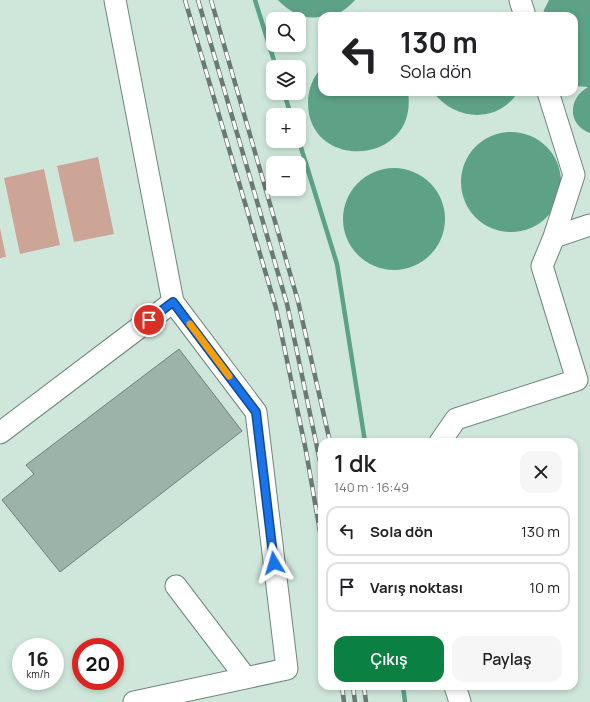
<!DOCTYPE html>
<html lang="tr">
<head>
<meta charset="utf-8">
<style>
	:root { --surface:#fff; --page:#f6f6f6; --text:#202124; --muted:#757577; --line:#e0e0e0; --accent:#0b8043 }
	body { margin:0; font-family:Manrope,sans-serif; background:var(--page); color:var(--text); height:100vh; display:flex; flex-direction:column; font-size:15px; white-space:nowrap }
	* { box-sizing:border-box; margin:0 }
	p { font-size:13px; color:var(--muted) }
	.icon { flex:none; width:22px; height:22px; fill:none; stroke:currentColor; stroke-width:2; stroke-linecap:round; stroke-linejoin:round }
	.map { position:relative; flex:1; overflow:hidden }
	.drawer { position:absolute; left:318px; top:438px; width:260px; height:252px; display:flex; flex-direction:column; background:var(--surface); border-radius:12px; box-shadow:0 2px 6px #0003 }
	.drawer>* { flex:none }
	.hud { position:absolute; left:318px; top:12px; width:260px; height:84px; border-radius:12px; box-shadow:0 2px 6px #0003; background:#fff; color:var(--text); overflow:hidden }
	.tools { position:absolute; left:266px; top:12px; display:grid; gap:8px }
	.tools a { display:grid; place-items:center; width:40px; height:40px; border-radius:8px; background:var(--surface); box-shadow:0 2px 6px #0003; font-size:20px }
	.speed { position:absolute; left:12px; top:638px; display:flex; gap:8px; font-size:20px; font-weight:700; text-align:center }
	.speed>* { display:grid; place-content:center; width:52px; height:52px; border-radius:50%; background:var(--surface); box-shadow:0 2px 6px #0003; line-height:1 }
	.speed small { font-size:10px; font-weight:400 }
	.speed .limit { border:6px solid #d22; background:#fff; color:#111 }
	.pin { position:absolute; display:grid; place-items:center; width:34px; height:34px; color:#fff; margin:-17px; border:2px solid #fff; border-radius:50%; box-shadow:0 1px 4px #0007 }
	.me { position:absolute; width:44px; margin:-22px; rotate:353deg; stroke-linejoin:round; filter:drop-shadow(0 0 3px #0008) }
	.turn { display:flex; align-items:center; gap:14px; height:84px; padding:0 16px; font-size:18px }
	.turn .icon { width:52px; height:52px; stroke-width:2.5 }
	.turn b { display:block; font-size:28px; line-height:34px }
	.round { display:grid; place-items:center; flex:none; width:42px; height:42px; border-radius:12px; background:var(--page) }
	.headline { display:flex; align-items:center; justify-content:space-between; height:68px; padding:0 16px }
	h1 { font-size:24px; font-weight:600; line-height:30px }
	.action { display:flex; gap:8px; margin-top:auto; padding:8px 16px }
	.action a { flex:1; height:46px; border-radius:12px; background:var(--accent); color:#fff; font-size:16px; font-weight:600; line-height:46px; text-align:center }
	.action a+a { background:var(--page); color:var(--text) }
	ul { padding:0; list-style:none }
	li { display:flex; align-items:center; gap:12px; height:50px; margin:0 8px 6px; padding:0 8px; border:2px solid var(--line); border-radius:12px }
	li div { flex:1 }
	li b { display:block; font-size:15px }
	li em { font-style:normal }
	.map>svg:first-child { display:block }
	.green { fill:#cda597 }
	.water { fill:#5da286 }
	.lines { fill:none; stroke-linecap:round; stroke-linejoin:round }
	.stream { stroke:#5da286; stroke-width:4.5 }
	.building { fill:#9cb3a9; stroke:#6d8379 }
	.minor-casing { stroke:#70857b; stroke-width:23 }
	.minor { stroke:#fff; stroke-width:21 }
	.rail-casing { stroke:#6a7a73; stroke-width:4.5 }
	.rail { stroke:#fff; stroke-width:3; stroke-dasharray:9; stroke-linecap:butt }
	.route-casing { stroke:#114b97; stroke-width:10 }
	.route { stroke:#1a73e8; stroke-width:7 }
	.slow { stroke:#f59e0b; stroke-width:7 }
</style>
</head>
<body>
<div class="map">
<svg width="590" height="702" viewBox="0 0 590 702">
	<rect width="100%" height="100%" fill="#cfe7db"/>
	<path class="green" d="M98,157L114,234L74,242L57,166Z
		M44,169L60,245L20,254L4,178Z
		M0,228L6,257L0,258Z"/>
	<path class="water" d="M278,0H355C349,7 341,13 332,16C329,16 325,15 322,16C307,21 290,13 278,0Z
		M549,0H590V133C567,125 568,98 588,87L574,86V16H543L544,10Z
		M322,67V92H408C419,166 308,172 308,103C308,89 313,77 322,67Z
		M433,92H518C497,125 454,120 433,92Z
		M461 182a50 50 0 1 1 100 0a50 50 0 1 1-100 0Z
		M343 219a51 51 0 1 1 102 0a51 51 0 1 1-102 0Z"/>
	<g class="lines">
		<path class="stream" d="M255,0L276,67
			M284,93L291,115
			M299,141L337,264L365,442
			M403,686L405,702"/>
	</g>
	<path class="building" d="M179,349L242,431L60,572L2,500L34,474L26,465Z"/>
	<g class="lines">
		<g class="minor-casing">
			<path id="minor" d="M115,0L173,302L256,412L287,669L134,702
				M520,0L525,16
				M554,237L590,225
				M0,433L173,302
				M440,442L456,419L577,380L542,266L554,237L574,175L548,92
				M176,586L246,678
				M455,686L460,702"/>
		</g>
		<use href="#minor" class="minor"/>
		<g class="rail-casing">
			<path id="rail" d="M185,0L276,308L306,451L322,543
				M198,0L287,304L322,471
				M211,0L298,301L330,442
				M342,686L344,702
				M353,686L355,702
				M364,686L366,702"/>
		</g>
		<use href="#rail" class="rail"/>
	</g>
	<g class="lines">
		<g class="route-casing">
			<path id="route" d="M149,320L173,302L256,412L274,563"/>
		</g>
		<use href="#route" class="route"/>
		<path class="slow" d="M190,324L229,376"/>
	</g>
</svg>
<div class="tools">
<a><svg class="icon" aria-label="search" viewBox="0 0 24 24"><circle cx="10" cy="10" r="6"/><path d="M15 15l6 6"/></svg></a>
<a><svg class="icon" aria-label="layers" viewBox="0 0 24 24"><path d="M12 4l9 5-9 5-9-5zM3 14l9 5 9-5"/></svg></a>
<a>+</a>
<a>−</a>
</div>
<div class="speed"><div>16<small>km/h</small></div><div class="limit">20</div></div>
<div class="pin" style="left:149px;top:320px;background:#d93025"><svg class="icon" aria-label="arrive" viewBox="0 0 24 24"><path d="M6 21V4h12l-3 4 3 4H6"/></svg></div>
<svg class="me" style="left:274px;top:563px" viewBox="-20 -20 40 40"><path d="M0-17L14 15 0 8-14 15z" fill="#1a73e8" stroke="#fff" stroke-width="4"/></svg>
<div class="hud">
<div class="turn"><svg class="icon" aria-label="left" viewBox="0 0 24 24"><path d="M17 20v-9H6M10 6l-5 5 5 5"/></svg><div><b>130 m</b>Sola dön</div></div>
</div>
<section class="drawer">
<div class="headline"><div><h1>1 dk</h1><p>140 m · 16:49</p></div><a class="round"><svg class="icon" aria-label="close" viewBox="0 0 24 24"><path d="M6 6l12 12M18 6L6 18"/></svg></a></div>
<ul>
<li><svg class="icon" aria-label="left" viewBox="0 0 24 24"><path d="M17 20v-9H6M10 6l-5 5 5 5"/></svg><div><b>Sola dön</b></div><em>130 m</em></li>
<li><svg class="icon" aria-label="arrive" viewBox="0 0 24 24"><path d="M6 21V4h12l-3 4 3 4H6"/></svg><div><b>Varış noktası</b></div><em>10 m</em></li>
</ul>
<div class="action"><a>Çıkış</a><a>Paylaş</a></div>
</section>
</div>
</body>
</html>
